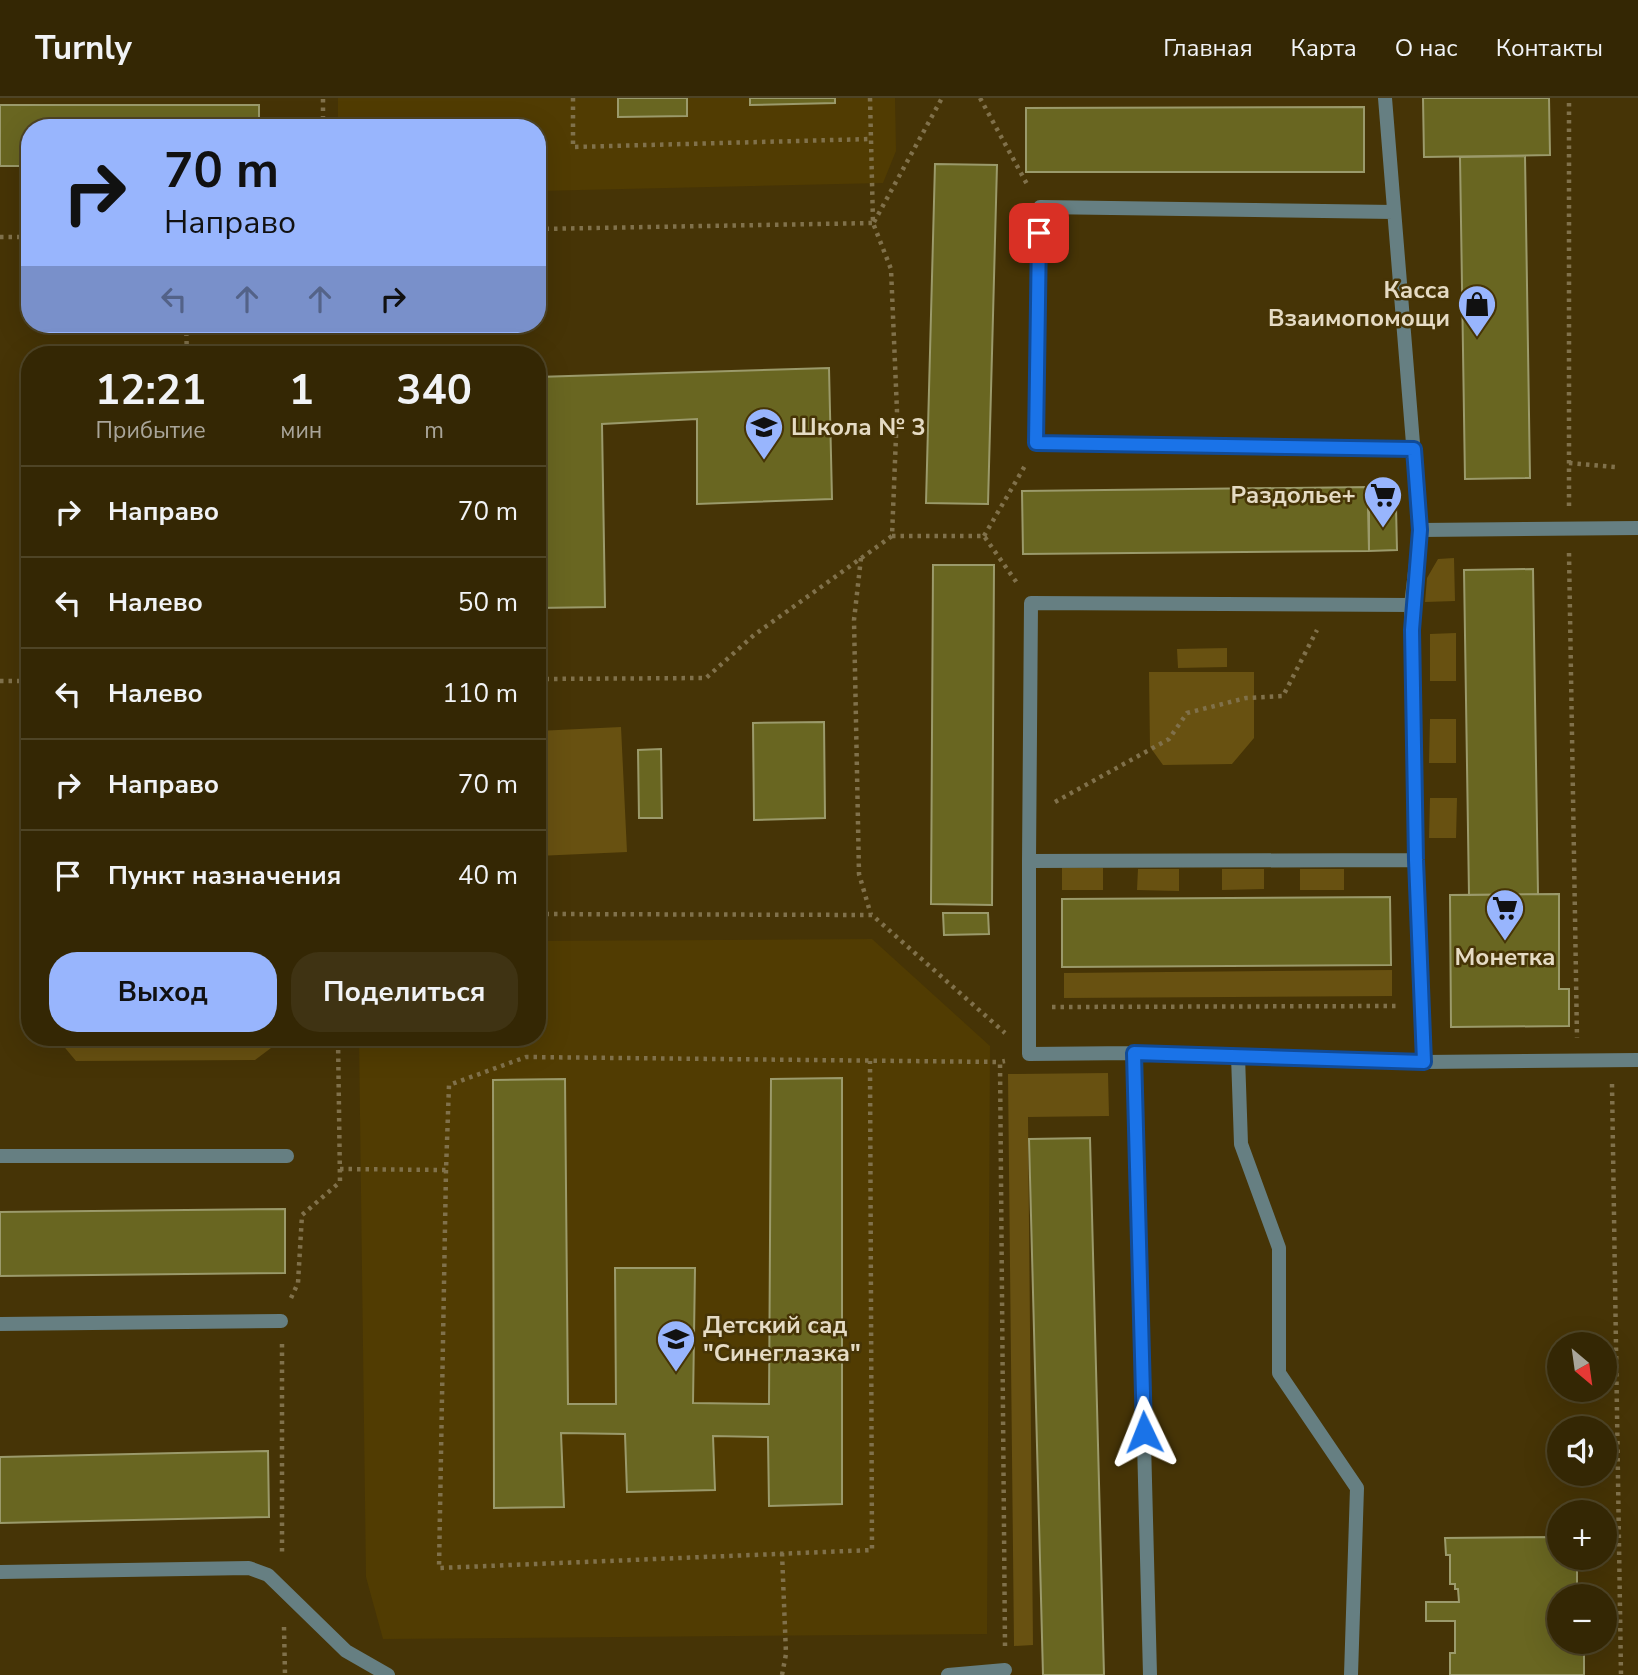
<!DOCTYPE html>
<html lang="ru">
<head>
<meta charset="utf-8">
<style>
	:root { --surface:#342704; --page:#3f3313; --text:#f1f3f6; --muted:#a9a59a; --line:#4e4426; --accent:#98b5fd }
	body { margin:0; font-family:"Nunito Sans",sans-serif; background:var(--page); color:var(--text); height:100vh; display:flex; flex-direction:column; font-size:26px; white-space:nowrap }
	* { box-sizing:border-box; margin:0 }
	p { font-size:23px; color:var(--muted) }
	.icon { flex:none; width:38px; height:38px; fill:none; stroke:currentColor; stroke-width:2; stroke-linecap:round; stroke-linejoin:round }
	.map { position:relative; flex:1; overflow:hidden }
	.drawer { position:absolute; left:21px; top:248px; width:525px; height:700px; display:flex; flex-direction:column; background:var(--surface); border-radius:28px; box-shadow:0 7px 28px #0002,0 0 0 2px var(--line) }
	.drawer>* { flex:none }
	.guide { position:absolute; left:21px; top:21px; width:525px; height:214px; border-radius:28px; box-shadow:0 7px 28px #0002,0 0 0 2px var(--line); background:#98b5fd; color:#111; overflow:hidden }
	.needle { width:46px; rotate:151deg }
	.tools { position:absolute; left:1547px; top:1234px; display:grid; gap:14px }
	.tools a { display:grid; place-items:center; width:70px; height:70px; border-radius:50%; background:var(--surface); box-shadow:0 7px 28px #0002,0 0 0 2px var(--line); font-size:35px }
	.pin { position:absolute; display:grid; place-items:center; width:60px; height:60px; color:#fff; margin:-30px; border-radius:14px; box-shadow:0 4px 10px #0006 }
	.me { position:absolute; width:77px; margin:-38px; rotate:358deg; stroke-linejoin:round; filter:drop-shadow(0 0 5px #0008) }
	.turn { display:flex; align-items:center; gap:24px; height:147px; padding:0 28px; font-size:32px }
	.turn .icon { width:91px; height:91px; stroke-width:2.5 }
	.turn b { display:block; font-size:49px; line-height:60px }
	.lanes { display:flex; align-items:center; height:66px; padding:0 28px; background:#0003; justify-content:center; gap:35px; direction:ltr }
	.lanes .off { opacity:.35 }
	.eta { display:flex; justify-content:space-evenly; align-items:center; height:119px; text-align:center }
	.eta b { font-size:42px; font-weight:700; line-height:49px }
	.cta { display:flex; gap:14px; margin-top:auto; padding:14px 28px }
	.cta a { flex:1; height:80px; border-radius:28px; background:var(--accent); color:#111; font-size:28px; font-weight:700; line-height:80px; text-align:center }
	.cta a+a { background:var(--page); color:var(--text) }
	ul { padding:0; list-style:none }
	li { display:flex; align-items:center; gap:21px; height:91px; padding:0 28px; border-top:2px solid var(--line) }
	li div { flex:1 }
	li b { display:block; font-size:26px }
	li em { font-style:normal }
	header { display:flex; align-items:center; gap:42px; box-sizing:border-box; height:98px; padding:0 35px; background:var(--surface); border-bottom:2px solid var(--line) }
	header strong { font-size:33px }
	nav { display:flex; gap:38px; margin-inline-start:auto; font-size:24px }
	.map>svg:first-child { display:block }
	.built { fill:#513c02 }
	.green { fill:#685111 }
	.building { fill:#696621; stroke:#9b9a6b; stroke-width:2 }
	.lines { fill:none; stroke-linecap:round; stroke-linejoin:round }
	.path { stroke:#80714b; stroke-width:4.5; stroke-dasharray:3.5 5; stroke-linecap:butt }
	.service { stroke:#667f82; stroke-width:14 }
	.route-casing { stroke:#114b97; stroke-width:18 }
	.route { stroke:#1a73e8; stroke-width:12 }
	.labels { text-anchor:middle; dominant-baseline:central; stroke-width:5; stroke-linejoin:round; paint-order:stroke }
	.poi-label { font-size:24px; font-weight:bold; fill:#e5dbc4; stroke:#463406; text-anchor:end }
</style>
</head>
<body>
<header>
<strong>Turnly</strong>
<nav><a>Главная</a><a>Карта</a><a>О нас</a><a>Контакты</a></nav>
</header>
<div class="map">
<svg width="1638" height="1577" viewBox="0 0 1638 1577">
	<rect width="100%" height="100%" fill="#463406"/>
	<path class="built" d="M338,0H895L896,53L883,85L537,93V30H338Z
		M872,841L990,948L987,1536L383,1541L366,1479L359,940H537V843Z"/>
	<path class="green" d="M1454,460L1455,503L1425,504L1427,480L1438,461Z
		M1456,535V583H1430V536Z
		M1227,550V569L1178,570L1177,551Z
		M1149,574H1254V640L1232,666L1163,667L1150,649Z
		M1430,621H1456V665H1429Z
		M621,629L627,754L537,758V633Z
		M1430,700H1457L1456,740H1429Z
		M1062,770H1103V792H1062Z
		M1138,771H1179V793L1137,792Z
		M1222,771H1264V791L1222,792Z
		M1300,771H1344V792H1300Z
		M1392,872V898L1064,900V875Z
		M61,940H274L275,947L255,962L76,963L61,945Z
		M1108,975L1109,1018L1028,1019L1033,1547L1014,1548L1008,976Z"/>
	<path class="building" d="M618,0H687V18L618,19Z
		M750,0H835V5L750,7Z
		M1423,0H1549L1550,57L1424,59Z
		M0,7H259V30H30V68H0Z
		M1364,9V74H1026V10Z
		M1525,58L1530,380L1465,381L1460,59Z
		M935,66L997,67L988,406L926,405Z
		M829,270L832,401L697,406V321L602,326L605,509L537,510V279Z
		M1369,389V453L1023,456L1022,393Z
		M1396,408L1397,452L1369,453L1368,409Z
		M933,467H994L992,807L931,806Z
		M1533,471L1538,796L1469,797L1464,472Z
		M824,624L825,720L754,722L753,625Z
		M661,651L662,720H639L638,652Z
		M1559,796V891H1569V928L1451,929L1450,797Z
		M1390,799L1391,867L1062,869V801Z
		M943,815H988L989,836L944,837Z
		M842,980V1406L769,1408L768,1339L713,1338L715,1392L627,1394L625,1336L561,1335L564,1409L494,1410L493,982L565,981L568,1306H616L615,1170H695L693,1305L769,1306L771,981Z
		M1090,1040L1104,1577H1043L1029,1041Z
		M285,1111V1175L0,1178V1114Z
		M268,1353L269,1419L0,1425V1359Z
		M1559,1439V1460H1577V1491H1584V1498H1559V1544H1584V1577H1450V1555H1455V1523H1426V1504H1459L1458,1491H1455V1486H1450V1457H1446L1445,1440Z"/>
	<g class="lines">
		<path class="path" d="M573,0V49L871,41
			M980,0L1028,88
			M323,30V0
			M874,124L942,0
			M537,131L873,125
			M0,139H30
			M186,226L187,257
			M1569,365L1615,369
			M1569,408V0
			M892,438H984L1017,485
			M984,438L1026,366
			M1569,455L1577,940
			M861,460L854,522L859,776L871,817
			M537,581L706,580L754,537L892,438L897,313L891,171L873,125L870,0
			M0,583H30
			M1055,704L1169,641L1187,615L1246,600L1283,598L1317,532
			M537,816L872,817L1005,935
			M1052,909L1396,908
			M1612,986L1621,1577
			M340,1071L446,1072L449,987L526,959L1000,964
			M446,1072L439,1470L872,1452L870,963
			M291,1200L298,1185L302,1117L340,1084L338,940
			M282,1246V1457
			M782,1455L786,1556L782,1577
			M284,1529L285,1577
			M1005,1548L1000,964L1005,963"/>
		<path class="service" d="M1385,0L1420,432
			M1394,114L1040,109L1036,346L1414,351
			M1029,763L1031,505L1411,507
			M1134,955L1029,956V763L1416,762
			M1238,958L1241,1046L1279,1150V1275L1357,1390L1351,1577
			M1424,964L1416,762L1411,507L1420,432L1638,430
			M0,1058H287
			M0,1226L281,1223
			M0,1474L249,1470L268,1477L346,1553L388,1577
			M948,1577L1005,1572
			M1150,1577L1134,955L1424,964L1638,962"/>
	</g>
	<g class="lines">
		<g class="route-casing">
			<path id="route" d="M1039,135L1036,345L1414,351L1420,432L1412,532L1416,762L1424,964L1134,955L1144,1334"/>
		</g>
		<use href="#route" class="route"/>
	</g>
	<defs>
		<g id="shop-pin" transform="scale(2.0125)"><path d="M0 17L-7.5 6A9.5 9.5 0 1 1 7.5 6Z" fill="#98b5fd" stroke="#463406"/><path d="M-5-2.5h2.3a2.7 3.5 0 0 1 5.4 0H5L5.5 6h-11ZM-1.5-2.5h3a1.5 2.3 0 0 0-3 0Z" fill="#111"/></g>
		<g id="school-pin" transform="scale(2.0125)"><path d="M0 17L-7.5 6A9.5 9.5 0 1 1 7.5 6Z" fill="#98b5fd" stroke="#463406"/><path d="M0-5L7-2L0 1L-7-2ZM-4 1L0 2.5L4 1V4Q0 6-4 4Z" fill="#111"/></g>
		<g id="supermarket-pin" transform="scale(2.0125)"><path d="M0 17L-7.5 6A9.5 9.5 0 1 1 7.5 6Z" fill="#98b5fd" stroke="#463406"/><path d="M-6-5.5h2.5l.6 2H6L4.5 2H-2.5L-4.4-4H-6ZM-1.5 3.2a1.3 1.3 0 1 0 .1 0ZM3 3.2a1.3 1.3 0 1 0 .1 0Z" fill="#111"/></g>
	</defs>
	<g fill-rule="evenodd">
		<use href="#shop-pin" x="1477" y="206"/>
		<use href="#school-pin" x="764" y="329"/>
		<use href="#supermarket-pin" x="1383" y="397"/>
		<use href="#supermarket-pin" x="1505" y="810"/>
		<use href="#school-pin" x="676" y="1241"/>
	</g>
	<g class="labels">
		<g class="poi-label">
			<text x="1450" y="192">Касса<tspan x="1450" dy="28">Взаимопомощи</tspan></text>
			<text x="791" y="329" text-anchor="start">Школа № 3</text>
			<text x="1356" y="397">Раздолье+</text>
			<text x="1505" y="859" text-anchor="middle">Монетка</text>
			<text x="703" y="1227" text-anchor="start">Детский сад<tspan x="703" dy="28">"Синеглазка"</tspan></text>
		</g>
	</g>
</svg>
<div class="tools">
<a><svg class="needle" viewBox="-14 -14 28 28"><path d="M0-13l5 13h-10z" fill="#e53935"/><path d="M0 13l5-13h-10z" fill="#a9a59a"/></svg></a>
<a><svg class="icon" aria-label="sound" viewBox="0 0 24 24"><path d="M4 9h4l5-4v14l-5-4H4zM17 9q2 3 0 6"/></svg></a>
<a>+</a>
<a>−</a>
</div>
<div class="pin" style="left:1039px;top:135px;background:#d93025"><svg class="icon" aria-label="arrive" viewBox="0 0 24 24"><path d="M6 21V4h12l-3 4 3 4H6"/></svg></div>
<svg class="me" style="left:1144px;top:1334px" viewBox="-20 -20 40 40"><path d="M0-17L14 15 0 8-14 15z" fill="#1a73e8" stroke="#fff" stroke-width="4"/></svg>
<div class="guide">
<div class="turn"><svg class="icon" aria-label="right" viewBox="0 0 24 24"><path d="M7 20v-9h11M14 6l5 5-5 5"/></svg><div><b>70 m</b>Направо</div></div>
<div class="lanes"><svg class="icon off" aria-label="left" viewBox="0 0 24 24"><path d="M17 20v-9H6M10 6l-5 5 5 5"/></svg><svg class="icon off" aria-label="ahead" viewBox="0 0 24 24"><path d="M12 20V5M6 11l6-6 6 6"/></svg><svg class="icon off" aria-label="ahead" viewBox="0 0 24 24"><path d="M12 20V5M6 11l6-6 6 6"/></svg><svg class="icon" aria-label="right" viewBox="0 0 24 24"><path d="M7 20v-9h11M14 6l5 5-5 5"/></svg></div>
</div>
<section class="drawer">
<div class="eta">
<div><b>12:21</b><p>Прибытие</p></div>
<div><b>1</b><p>мин</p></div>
<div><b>340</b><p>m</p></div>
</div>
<ul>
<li><svg class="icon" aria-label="right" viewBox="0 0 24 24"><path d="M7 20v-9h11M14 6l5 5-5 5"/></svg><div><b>Направо</b></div><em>70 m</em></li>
<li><svg class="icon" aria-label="left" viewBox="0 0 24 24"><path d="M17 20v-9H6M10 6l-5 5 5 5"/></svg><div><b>Налево</b></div><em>50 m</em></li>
<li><svg class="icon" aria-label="left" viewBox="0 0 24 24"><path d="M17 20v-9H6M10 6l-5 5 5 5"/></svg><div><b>Налево</b></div><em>110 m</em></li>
<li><svg class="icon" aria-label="right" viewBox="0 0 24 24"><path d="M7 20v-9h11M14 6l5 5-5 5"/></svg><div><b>Направо</b></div><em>70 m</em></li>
<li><svg class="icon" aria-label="arrive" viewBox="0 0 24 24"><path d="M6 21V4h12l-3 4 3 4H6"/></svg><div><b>Пункт назначения</b></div><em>40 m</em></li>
</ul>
<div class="cta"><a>Выход</a><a>Поделиться</a></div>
</section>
</div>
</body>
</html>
